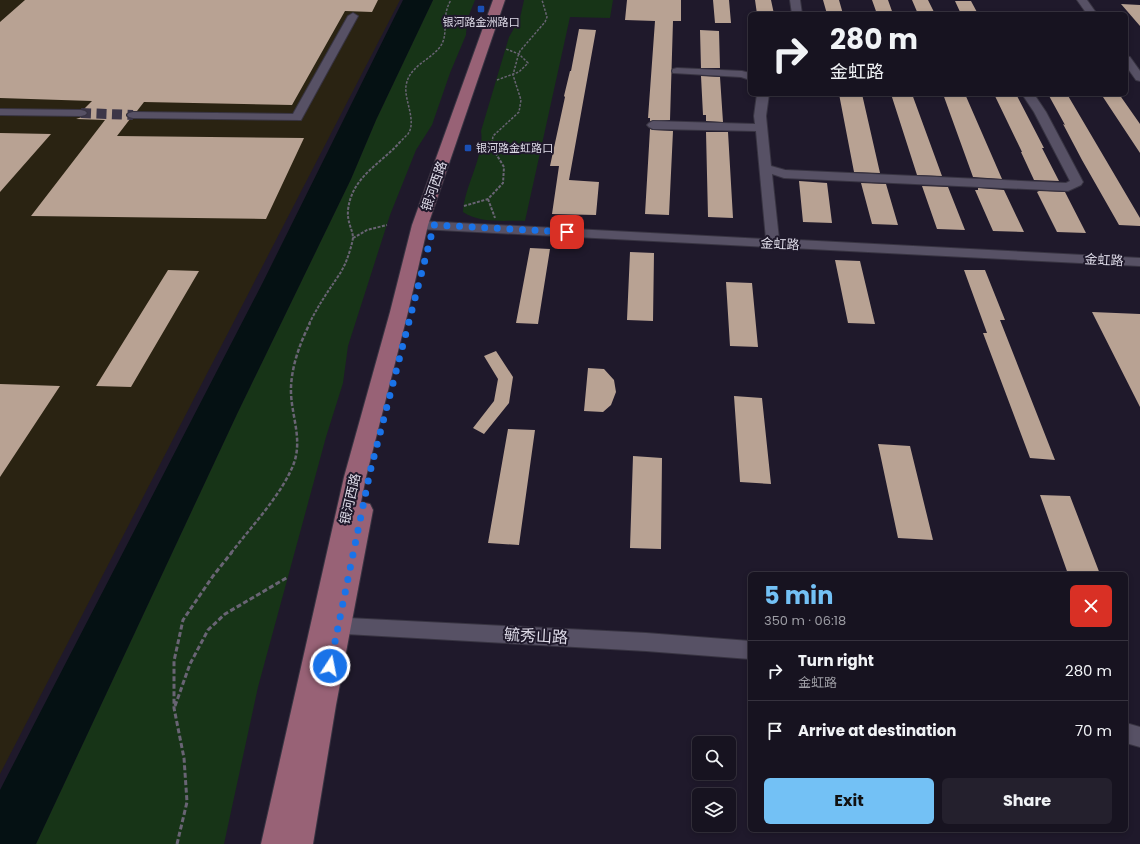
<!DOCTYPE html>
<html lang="en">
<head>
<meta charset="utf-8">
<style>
	:root { --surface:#171320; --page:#24202d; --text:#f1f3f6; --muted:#9e9ea5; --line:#36323e; --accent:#73c1f5 }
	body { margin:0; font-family:Poppins,"Noto Sans SC",sans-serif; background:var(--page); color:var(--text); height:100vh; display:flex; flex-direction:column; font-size:15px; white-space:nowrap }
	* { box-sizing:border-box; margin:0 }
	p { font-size:13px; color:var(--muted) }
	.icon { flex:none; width:22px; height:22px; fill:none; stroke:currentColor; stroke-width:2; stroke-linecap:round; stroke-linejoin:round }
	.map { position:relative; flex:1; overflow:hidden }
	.sheet { position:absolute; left:748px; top:572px; width:380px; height:260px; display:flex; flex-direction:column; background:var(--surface); border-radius:6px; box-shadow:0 2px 6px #0003,0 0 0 1px var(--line) }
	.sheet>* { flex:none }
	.hud { position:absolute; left:748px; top:12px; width:380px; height:84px; border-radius:6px; box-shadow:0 2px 6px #0003,0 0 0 1px var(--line); background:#171320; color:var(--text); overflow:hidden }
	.tools { position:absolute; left:692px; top:736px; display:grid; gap:8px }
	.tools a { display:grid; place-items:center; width:44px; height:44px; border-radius:6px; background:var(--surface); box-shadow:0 2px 6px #0003,0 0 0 1px var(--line); font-size:20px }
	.pin { position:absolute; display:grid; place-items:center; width:34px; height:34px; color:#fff; margin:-17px; border-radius:8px; box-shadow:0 2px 6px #0006 }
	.me { position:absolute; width:44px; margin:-22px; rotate:11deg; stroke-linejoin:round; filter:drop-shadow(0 0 3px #0008) }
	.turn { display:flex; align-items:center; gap:14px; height:84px; padding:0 16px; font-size:18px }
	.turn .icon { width:52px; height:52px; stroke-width:2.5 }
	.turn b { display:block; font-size:28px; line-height:34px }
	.round { display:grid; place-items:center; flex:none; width:42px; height:42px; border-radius:6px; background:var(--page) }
	.overview { display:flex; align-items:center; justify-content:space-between; height:68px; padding:0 16px }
	h1 { font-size:24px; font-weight:700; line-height:30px; color:var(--accent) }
	.action { display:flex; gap:8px; margin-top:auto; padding:8px 16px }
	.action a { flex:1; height:46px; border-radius:6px; background:var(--accent); color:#111; font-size:16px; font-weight:700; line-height:46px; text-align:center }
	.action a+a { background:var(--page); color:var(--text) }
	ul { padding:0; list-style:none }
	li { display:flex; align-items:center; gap:12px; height:60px; padding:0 16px; border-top:1px solid var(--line) }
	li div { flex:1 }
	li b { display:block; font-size:15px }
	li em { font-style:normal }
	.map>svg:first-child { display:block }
	.industrial { fill:#2a2312 }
	.green { fill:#173417 }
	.water { fill:#051113 }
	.building { fill:#b8a293 }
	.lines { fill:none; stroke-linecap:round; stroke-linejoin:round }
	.minor-tunnel { stroke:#3c3648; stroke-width:10; stroke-dasharray:10 5.5; stroke-linecap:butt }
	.minor-casing { stroke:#383442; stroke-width:2 }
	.major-casing { stroke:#383442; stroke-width:2 }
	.path-far3 { stroke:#696474; stroke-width:1.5; stroke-dasharray:2.5 1.5; stroke-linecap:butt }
	.path-far2 { stroke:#696474; stroke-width:2; stroke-dasharray:3 1.5; stroke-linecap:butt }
	.path-far1 { stroke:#696474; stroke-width:2.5; stroke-dasharray:4 2; stroke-linecap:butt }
	.path { stroke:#696474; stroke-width:3; stroke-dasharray:5 2.5; stroke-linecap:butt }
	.minor { fill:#575165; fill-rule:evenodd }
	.major { fill:#986276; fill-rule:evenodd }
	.route { stroke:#1a73e8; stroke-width:7; stroke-dasharray:0 12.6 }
	.transit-dot { fill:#1a4fb4; stroke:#1f192b; stroke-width:1.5 }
	.labels { text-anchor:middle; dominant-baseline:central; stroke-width:4; stroke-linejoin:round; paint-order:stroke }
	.far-poi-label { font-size:11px; fill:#dfdce9; stroke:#1f192b }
	.street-label { font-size:13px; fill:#dfdce9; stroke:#1f192b }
	.near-street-label { font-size:16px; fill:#dfdce9; stroke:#1f192b }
</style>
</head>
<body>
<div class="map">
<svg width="1140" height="844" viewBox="0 0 1140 844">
	<rect width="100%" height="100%" fill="#1f192b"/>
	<path class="industrial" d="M0,0H400L0,774Z"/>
	<path class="green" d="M433,0H475L467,20L466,35L450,73L432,125L416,150L390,215L348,346L343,383L326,437L258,687L224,844H36L237,414L351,179L376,120Z
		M524,0H613L610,18L570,17L525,221C505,220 481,224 463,212C464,187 485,155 481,131L509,37L520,18Z"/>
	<path class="water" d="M403,0H433L376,120L351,179L237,414L36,844H0V790L263,282Z"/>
	<path class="building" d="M25,0H378L372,12L345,11L292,105L144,102L137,111L129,112L126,114V116L130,119L117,136L304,138L266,219L31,216L105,120L76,119L85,116L88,114V112L84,109L92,101L0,98V22Z
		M627,0H681V21H673L670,120L650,121V118H648L655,21L625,20Z
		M713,0H729L731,23H715Z
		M755,0H771L774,14H757Z
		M823,0H839L843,14H827Z
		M872,0H888L893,14H877Z
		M912,0H928L935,14H918Z
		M955,1H971L978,14H961Z
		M1121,4L1140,5V26Z
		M579,29L596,30L569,180L599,182L596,215L552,214L559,166H550L565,97L564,96L570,71H571Z
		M700,30L719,31L720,68H701Z
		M701,76L720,77L723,122L706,121V115H703Z
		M839,94H862L880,173L854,172Z
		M891,94H912L942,176L917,175Z
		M943,94H965L1002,179L973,177Z
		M994,94H1016L1044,148H1042L1059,181L1034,180L1021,152H1022Z
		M1048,94H1067L1140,218V226L1119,225L1082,160L1063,124L1065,125Z
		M1101,94H1119L1140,124V153Z
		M650,129L653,130L673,131L669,215L645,214Z
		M706,132H728L733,218L708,217Z
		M0,133L51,134L0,192Z
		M799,181L827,183L832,223L803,222Z
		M861,183L886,184L898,225L872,224Z
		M922,186L948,187L965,230L937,229Z
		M978,188L1004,190L1024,232L993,231L975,190H978Z
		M1039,191L1065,192L1086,233L1057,232L1037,192Z
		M530,248L550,249L538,324L516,323Z
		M630,252L654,253L653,321L627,320Z
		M835,260L860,261L875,324L848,323Z
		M168,270L199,271L131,387L96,386Z
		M964,270H985L1005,320H1000L1055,460L1030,458L983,333H987Z
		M726,282L752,283L758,347L730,346Z
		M1092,312L1140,314V407Z
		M496,351L513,377L509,403L484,434L473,428L494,401L498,379L484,356Z
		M588,368L604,369L614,380L616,392L611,405L603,412L584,411Z
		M0,384L60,386L0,477Z
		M734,396L762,398L771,484L740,482Z
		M508,429L535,430L519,545L488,543Z
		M878,444L910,446L933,540L898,538Z
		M633,456L662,458L661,549L630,548Z
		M1040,495L1070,496L1100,574H1068Z"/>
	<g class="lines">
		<path class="minor-tunnel" d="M81,113L133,115"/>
		<g class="minor-casing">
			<path id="minor" d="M790,0H800L802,14H792Z
				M1077,0H1087L1097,14H1087Z
				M353,13L358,16L301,120L133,118L129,117L127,115L129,113L133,112L293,114L348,16Z
				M1126,56L1130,57L1140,71V81L1136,80L1126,66Z
				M677,68L742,71L750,73V80L741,77L673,73L672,71L673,69Z
				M757,94H769L766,116L771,166L785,170L1066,183L1070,181L1034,112L1022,94H1034L1046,112L1083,182L1081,185L1068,191L784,178L772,174L779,239L1140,258V266L420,229L415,228L413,225L415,222L420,221L766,239L756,131L653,129L649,127L647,125L649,123L653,121L755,124L754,116Z
				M0,109L81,110L85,111L87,113L85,115L81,116L0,115Z
				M328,617L646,633L750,641V659L646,651L328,633L321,631L318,625L321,619Z
				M1126,723L1140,727V747L1126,743Z"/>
		</g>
		<g class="major-casing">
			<path id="major" d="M493,0H505L428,225L408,312L366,477L361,502L370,504L373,510L336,705L313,844H261L344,477L390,312L412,225Z"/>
		</g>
		<path class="path-far3" d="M497,80L519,72L528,63L519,54L506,49
			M399,143C402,140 405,137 408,134C417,121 404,100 406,86C409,66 429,61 440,47C450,33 440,18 451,0
			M492,143L493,136L519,112L521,100L513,75L518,56L520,51L545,22L547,17L542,0"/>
		<path class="path-far2" d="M488,199L495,218
			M464,206L488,199L503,183L504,167L492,147V142
			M353,238L367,230L387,225
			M309,324C316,310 324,297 333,284C336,279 341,273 344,266C347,261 353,242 353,237C352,228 347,222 348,210C352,176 380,165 400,142"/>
		<path class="path-far1" d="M231,553C251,527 283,493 294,463C303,437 290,413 291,387C292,365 300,343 310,323"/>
		<path class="path" d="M175,706L190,664L208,630L225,614L288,577
			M177,844L187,802L184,758L174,708V661L183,620L213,576L232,552"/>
		<use href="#minor" class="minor"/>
		<use href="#major" class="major"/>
	</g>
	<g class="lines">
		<path class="route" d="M330,666L370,472L434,225L567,232"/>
	</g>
	<g class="transit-dot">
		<rect x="477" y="5" width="8" height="8" rx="2"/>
		<rect x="464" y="144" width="8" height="8" rx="2"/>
	</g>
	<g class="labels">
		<g class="far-poi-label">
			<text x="481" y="22">银河路金洲路口</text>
			<text x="476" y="148" text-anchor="start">银河路金虹路口</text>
		</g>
		<g class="street-label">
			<text transform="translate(434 186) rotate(-71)">银河西路</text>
			<text transform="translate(780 244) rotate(3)">金虹路</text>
			<text transform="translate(1104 260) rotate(3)">金虹路</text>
			<text transform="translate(350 499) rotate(-77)">银河西路</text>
		</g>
		<g class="near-street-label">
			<text transform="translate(536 636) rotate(3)">毓秀山路</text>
		</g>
	</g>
</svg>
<div class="tools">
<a><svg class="icon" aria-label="search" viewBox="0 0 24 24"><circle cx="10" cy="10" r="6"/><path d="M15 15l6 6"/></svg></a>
<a><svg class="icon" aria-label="layers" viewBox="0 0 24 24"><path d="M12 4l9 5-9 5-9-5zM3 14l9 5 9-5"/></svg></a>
</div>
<div class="pin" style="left:567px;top:232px;background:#d93025"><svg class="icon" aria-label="arrive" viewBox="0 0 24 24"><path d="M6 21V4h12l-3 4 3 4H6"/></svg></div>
<svg class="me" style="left:330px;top:666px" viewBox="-20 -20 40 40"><circle r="17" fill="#1a73e8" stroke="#fff" stroke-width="3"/><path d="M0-11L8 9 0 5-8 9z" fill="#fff"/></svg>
<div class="hud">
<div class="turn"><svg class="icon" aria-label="right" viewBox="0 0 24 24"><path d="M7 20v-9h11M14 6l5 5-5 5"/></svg><div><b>280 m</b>金虹路</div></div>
</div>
<section class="sheet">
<div class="overview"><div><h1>5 min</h1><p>350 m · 06:18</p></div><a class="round" style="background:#d93025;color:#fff"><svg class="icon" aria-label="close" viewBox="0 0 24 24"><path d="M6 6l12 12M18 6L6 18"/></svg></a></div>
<ul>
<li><svg class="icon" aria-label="right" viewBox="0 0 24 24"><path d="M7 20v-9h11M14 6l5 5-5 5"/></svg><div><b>Turn right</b><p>金虹路</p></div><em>280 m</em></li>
<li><svg class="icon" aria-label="arrive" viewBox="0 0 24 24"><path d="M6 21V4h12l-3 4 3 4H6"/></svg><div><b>Arrive at destination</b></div><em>70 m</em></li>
</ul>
<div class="action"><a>Exit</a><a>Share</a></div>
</section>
</div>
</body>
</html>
